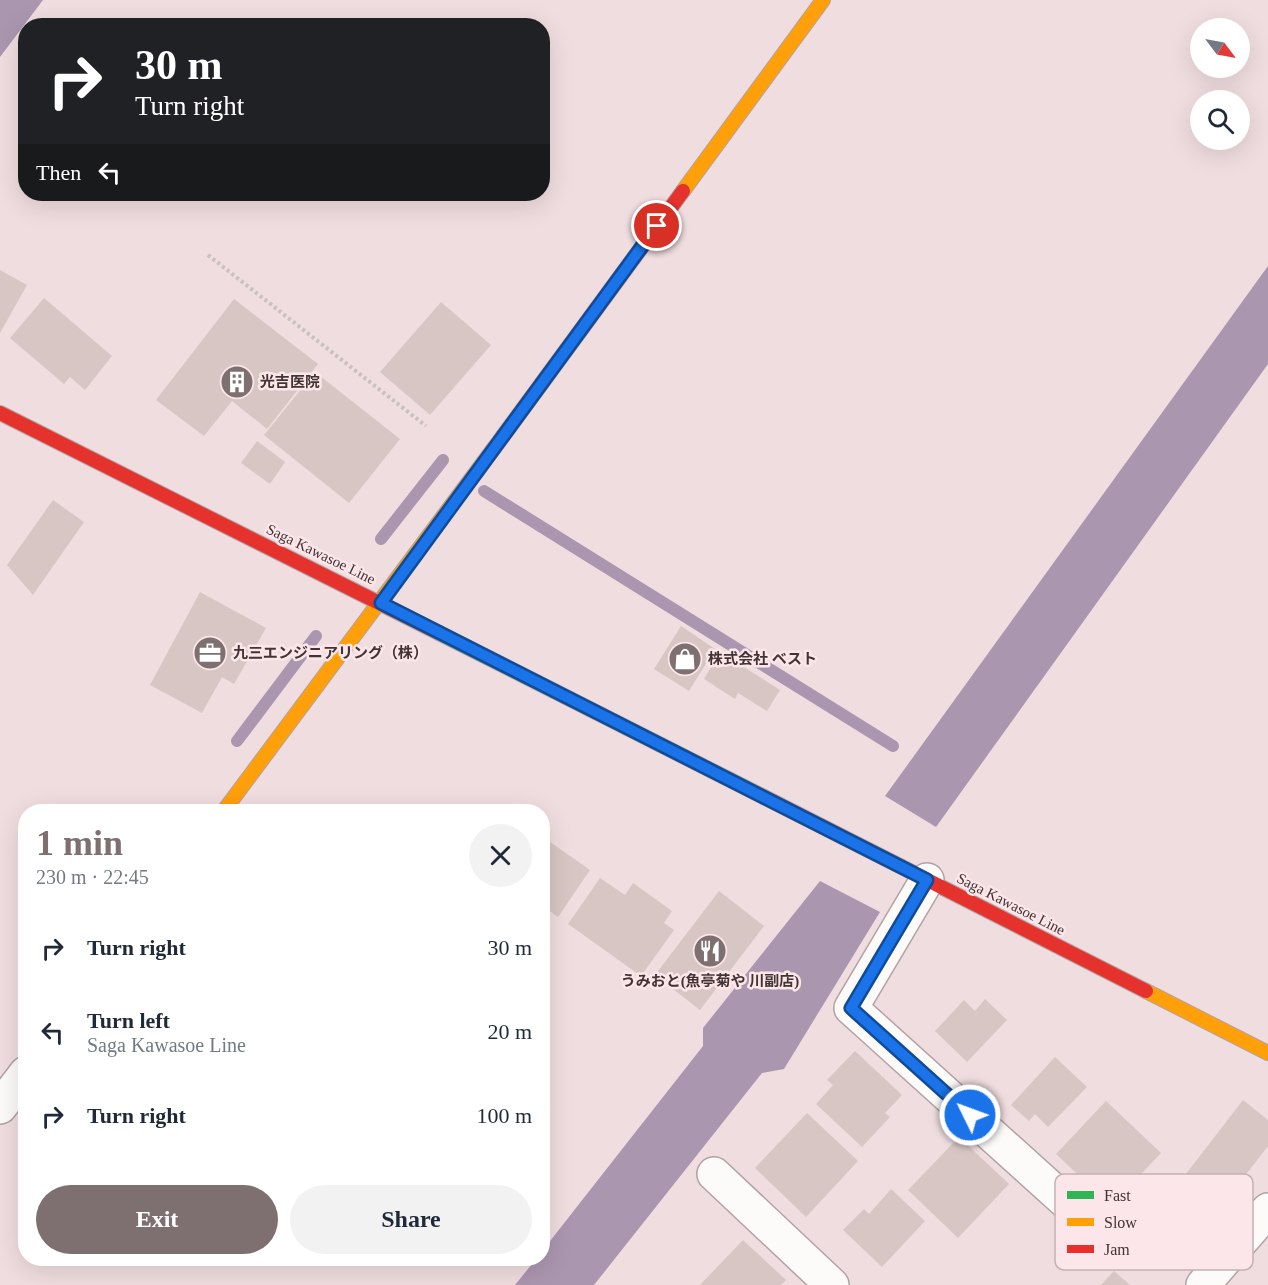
<!DOCTYPE html>
<html lang="en">
<head>
<meta charset="utf-8">
<style>
	:root { --surface:#fff; --page:#f2f2f3; --text:#1f2937; --muted:#747a83; --accent:#7e6f70 }
	body { margin:0; font-family:"Times New Roman","Noto Sans JP",serif; background:var(--page); color:var(--text); height:100vh; display:flex; flex-direction:column; font-size:22px; white-space:nowrap }
	* { box-sizing:border-box; margin:0 }
	p { font-size:20px; color:var(--muted) }
	.icon { flex:none; width:33px; height:33px; fill:none; stroke:currentColor; stroke-width:2; stroke-linecap:round; stroke-linejoin:round }
	.map { position:relative; flex:1; overflow:hidden }
	.details { position:absolute; left:18px; top:804px; width:532px; height:462px; display:flex; flex-direction:column; background:var(--surface); border-radius:24px; box-shadow:0 6px 24px #0002 }
	.details>* { flex:none }
	.guide { position:absolute; left:18px; top:18px; width:532px; height:183px; border-radius:24px; box-shadow:0 6px 24px #0002; background:#202124; color:#fff; overflow:hidden }
	.needle { width:39px; rotate:122deg }
	.tools { position:absolute; left:1190px; top:18px; display:grid; gap:12px }
	.tools a { display:grid; place-items:center; width:60px; height:60px; border-radius:50%; background:var(--surface); box-shadow:0 6px 24px #0002; font-size:30px }
	.pin { position:absolute; display:grid; place-items:center; width:51px; height:51px; color:#fff; margin:-26px; border:3px solid #fff; border-radius:50%; box-shadow:0 2px 6px #0007 }
	.me { position:absolute; width:66px; margin:-33px; rotate:312deg; stroke-linejoin:round; filter:drop-shadow(0 0 4px #0008) }
	.turn { display:flex; align-items:center; gap:21px; height:126px; padding:0 18px; font-size:27px }
	.turn .icon { width:78px; height:78px; stroke-width:2.5 }
	.turn b { display:block; font-size:42px; line-height:51px }
	.then { display:flex; align-items:center; height:57px; padding:0 18px; background:#0003; gap:12px; font-size:22px }
	.round { display:grid; place-items:center; flex:none; width:63px; height:63px; border-radius:32px; background:var(--page) }
	.overview { display:flex; align-items:center; justify-content:space-between; height:102px; padding:0 18px }
	h1 { font-size:36px; font-weight:600; line-height:45px; color:var(--accent) }
	.cta { display:flex; gap:12px; margin-top:auto; padding:12px 18px }
	.cta a { flex:1; height:69px; border-radius:36px; background:var(--accent); color:#fff; font-size:24px; font-weight:600; line-height:69px; text-align:center }
	.cta a+a { background:var(--page); color:var(--text) }
	ul { padding:0; list-style:none }
	li { display:flex; align-items:center; gap:18px; height:84px; padding:0 18px }
	li div { flex:1 }
	li b { display:block; font-size:22px }
	li em { font-style:normal }
	.map>svg:first-child { display:block }
	.water { fill:#ab96b0 }
	.lines { fill:none; stroke-linecap:round; stroke-linejoin:round }
	.stream { stroke:#ab96b0; stroke-width:12 }
	.building { fill:#d7c6c4 }
	.street-casing { stroke:#b1a3a4; stroke-width:36 }
	.fast-casing { stroke:#b1a3a4; stroke-width:16 }
	.slow-casing { stroke:#b1a3a4; stroke-width:16 }
	.jam-casing { stroke:#b1a3a4; stroke-width:16 }
	.path { stroke:#c8c0c1; stroke-width:4; stroke-dasharray:3 3; stroke-linecap:butt }
	.street { stroke:#fdfafa; stroke-width:33 }
	.fast { stroke:#30b455; stroke-width:14 }
	.slow { stroke:#ff9f0a; stroke-width:14 }
	.jam { stroke:#e5322d; stroke-width:14 }
	.route-casing { stroke:#114b97; stroke-width:15 }
	.route { stroke:#1a73e8; stroke-width:10 }
	.labels { text-anchor:middle; dominant-baseline:central; stroke-width:5; stroke-linejoin:round; paint-order:stroke }
	.poi-label { font-size:15px; font-weight:bold; fill:#413435; stroke:#fce6e9; text-anchor:start }
	.street-label { font-size:15px; fill:#413435; stroke:#fce6e9 }
	.key { fill:#fce6e9; stroke:#c4b1b3; stroke-width:1.5 }
	.key-label { font-size:16px; fill:#413435 }
</style>
</head>
<body>
<div class="map">
<svg width="1268" height="1285" viewBox="0 0 1268 1285">
	<rect width="100%" height="100%" fill="#f0dddf"/>
	<path class="water" d="M0,0H43L0,57Z
		M1268,266V364L936,827L885,796Z
		M820,881L880,912L784,1069L762,1073L594,1285H515L536,1259L543,1258V1250L703,1046V1028Z"/>
	<g class="lines">
		<path class="stream" d="M484,491L893,746
			M381,539L443,460
			M237,741L316,636"/>
	</g>
	<path class="building" d="M0,270L27,285L0,333Z
		M44,298L112,356L85,390L70,377L64,384L10,338Z
		M234,299L318,364L267,429L232,401L204,436L156,400Z
		M441,302L491,345L430,415L380,372Z
		M315,372L400,439L349,503L264,435Z
		M257,441L285,462L270,484L241,463Z
		M53,500L84,522L33,595L7,565Z
		M200,592L266,628L234,684L222,677L202,713L150,685Z
		M681,626L715,649L689,691L654,669Z
		M720,652L780,690L767,711L738,693L735,699L704,679Z
		M543,837L590,870L558,917L543,906Z
		M600,878L625,895L633,883L672,911L664,923L674,930L641,976L568,924Z
		M719,891L764,926L700,1010L655,975Z
		M985,999L1007,1020L967,1062L935,1031L964,1000L975,1011Z
		M855,1051L902,1095L885,1113L890,1117L862,1147L816,1104L833,1085L827,1080Z
		M1055,1057L1087,1087L1048,1127L1035,1114L1029,1121L1011,1105Z
		M1243,1100L1268,1120V1146L1217,1212L1179,1183Z
		M1106,1101L1161,1153L1111,1206L1056,1154Z
		M807,1113L858,1161L806,1217L755,1168Z
		M959,1137L1009,1184L958,1238L908,1190Z
		M891,1189L925,1221L882,1267L843,1230L864,1209L869,1214Z
		M743,1240L786,1280L781,1285H700Z
		M1114,1271L1130,1285H1101Z"/>
	<g class="lines">
		<g class="street-casing">
			<path id="street" d="M927,880L851,1008L1106,1238
				M0,1107L26,1073
				M714,1174L832,1285
				M1203,1285L1268,1210"/>
		</g>
		<g class="fast-casing">
			<path id="fast" d="M439,633L764,797"/>
		</g>
		<g class="slow-casing">
			<path id="slow" d="M683,191L823,0
				M223,812L503,436
				M1146,991L1268,1053"/>
		</g>
		<g class="jam-casing">
			<path id="jam" d="M0,413L439,633
				M503,436L683,191
				M764,797L1146,991"/>
		</g>
		<path class="path" d="M208,255L426,426"/>
		<use href="#street" class="street"/>
		<use href="#fast" class="fast"/>
		<use href="#slow" class="slow"/>
		<use href="#jam" class="jam"/>
	</g>
	<g class="lines">
		<g class="route-casing">
			<path id="route" d="M657,226L381,603L927,880L851,1008L970,1115"/>
		</g>
		<use href="#route" class="route"/>
	</g>
	<defs>
		<g id="building-disc" transform="scale(1.725)"><circle r="9.5" fill="#7e6f70" stroke="#fce6e9"/><path d="M-4-6H4V6H1V3H-1V6H-4ZM-2.5-4.3h1.7v1.8h-1.7ZM.8-4.3h1.7v1.8H.8ZM-2.5-1h1.7V.8h-1.7ZM.8-1h1.7V.8H.8Z" fill="#fff"/></g>
		<g id="office-disc" transform="scale(1.725)"><circle r="9.5" fill="#7e6f70" stroke="#fce6e9"/><path d="M-6-3h4V-5.5h4V-3h4V5H-6ZM-1-4.5V-3h2v-1.5ZM-6 0V1H6V0Z" fill="#fff"/></g>
		<g id="shop-disc" transform="scale(1.725)"><circle r="9.5" fill="#7e6f70" stroke="#fce6e9"/><path d="M-5-2.5h2.3a2.7 3.5 0 0 1 5.4 0H5L5.5 6h-11ZM-1.5-2.5h3a1.5 2.3 0 0 0-3 0Z" fill="#fff"/></g>
		<g id="restaurant-disc" transform="scale(1.725)"><circle r="9.5" fill="#7e6f70" stroke="#fce6e9"/><path d="M-5-6h1v4h1v-4h1v4h1v-4h1v5L-1.5 .5V6h-2V.5L-5-1ZM5-6V6H3V1.5H1.5Q1.5-4 5-6Z" fill="#fff"/></g>
	</defs>
	<g fill-rule="evenodd">
		<use href="#building-disc" x="237" y="382"/>
		<use href="#office-disc" x="210" y="653"/>
		<use href="#shop-disc" x="685" y="659"/>
		<use href="#restaurant-disc" x="710" y="951"/>
	</g>
	<g class="labels">
		<g class="poi-label">
			<text x="260" y="382">光吉医院</text>
			<text x="233" y="653">九三エンジニアリング（株）</text>
			<text x="708" y="659">株式会社 ベスト</text>
			<text x="710" y="981" text-anchor="middle">うみおと(魚亭菊や 川副店)</text>
		</g>
		<g class="street-label">
			<text transform="translate(321 554) rotate(26)">Saga Kawasoe Line</text>
			<text transform="translate(1011 904) rotate(27)">Saga Kawasoe Line</text>
		</g>
	</g>
	<rect x="1055" y="1174" width="198" height="96" rx="9" class="key"/>
	<rect x="1067" y="1191" width="27" height="8" fill="#30b455"/>
	<rect x="1067" y="1218" width="27" height="8" fill="#ff9f0a"/>
	<rect x="1067" y="1245" width="27" height="8" fill="#e5322d"/>
	<g class="key-label">
		<text x="1104" y="1201">Fast</text>
		<text x="1104" y="1228">Slow</text>
		<text x="1104" y="1255">Jam</text>
	</g>
</svg>
<div class="tools">
<a><svg class="needle" viewBox="-14 -14 28 28"><path d="M0-13l5 13h-10z" fill="#e53935"/><path d="M0 13l5-13h-10z" fill="#747a83"/></svg></a>
<a><svg class="icon" aria-label="search" viewBox="0 0 24 24"><circle cx="10" cy="10" r="6"/><path d="M15 15l6 6"/></svg></a>
</div>
<div class="pin" style="left:657px;top:226px;background:#d93025"><svg class="icon" aria-label="arrive" viewBox="0 0 24 24"><path d="M6 21V4h12l-3 4 3 4H6"/></svg></div>
<svg class="me" style="left:970px;top:1115px" viewBox="-20 -20 40 40"><circle r="17" fill="#1a73e8" stroke="#fff" stroke-width="3"/><path d="M0-11L8 9 0 5-8 9z" fill="#fff"/></svg>
<div class="guide">
<div class="turn"><svg class="icon" aria-label="right" viewBox="0 0 24 24"><path d="M7 20v-9h11M14 6l5 5-5 5"/></svg><div><b>30 m</b>Turn right</div></div>
<div class="then">Then<svg class="icon" aria-label="left" viewBox="0 0 24 24"><path d="M17 20v-9H6M10 6l-5 5 5 5"/></svg></div>
</div>
<section class="details">
<div class="overview"><div><h1>1 min</h1><p>230 m · 22:45</p></div><a class="round"><svg class="icon" aria-label="close" viewBox="0 0 24 24"><path d="M6 6l12 12M18 6L6 18"/></svg></a></div>
<ul>
<li><svg class="icon" aria-label="right" viewBox="0 0 24 24"><path d="M7 20v-9h11M14 6l5 5-5 5"/></svg><div><b>Turn right</b></div><em>30 m</em></li>
<li><svg class="icon" aria-label="left" viewBox="0 0 24 24"><path d="M17 20v-9H6M10 6l-5 5 5 5"/></svg><div><b>Turn left</b><p>Saga Kawasoe Line</p></div><em>20 m</em></li>
<li><svg class="icon" aria-label="right" viewBox="0 0 24 24"><path d="M7 20v-9h11M14 6l5 5-5 5"/></svg><div><b>Turn right</b></div><em>100 m</em></li>
</ul>
<div class="cta"><a>Exit</a><a>Share</a></div>
</section>
</div>
</body>
</html>
